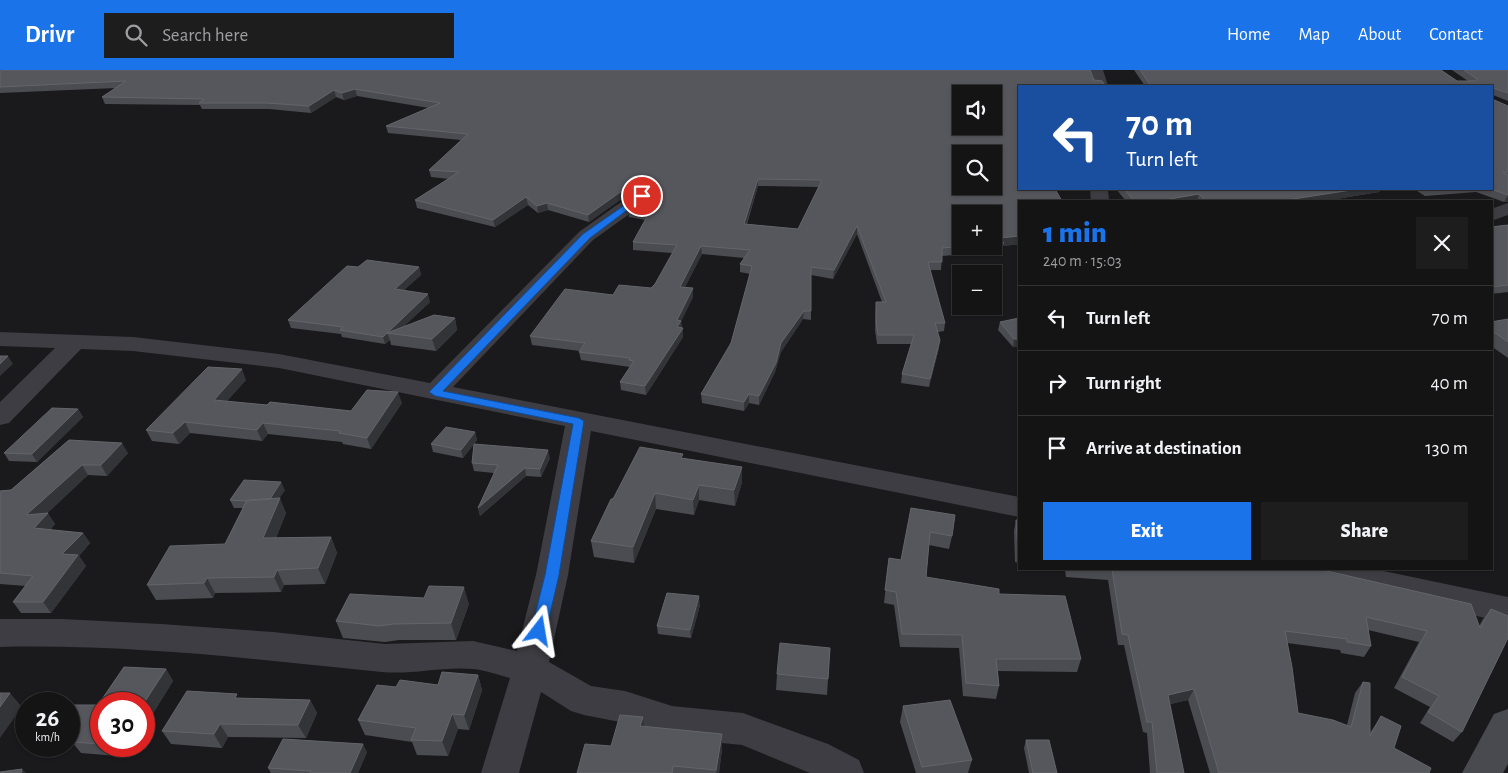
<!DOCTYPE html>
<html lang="en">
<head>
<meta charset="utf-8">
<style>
	:root { --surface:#141415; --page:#1d1d1e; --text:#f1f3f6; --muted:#9d9ea0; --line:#333334; --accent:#1a73e8 }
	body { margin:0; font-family:"Alegreya Sans",sans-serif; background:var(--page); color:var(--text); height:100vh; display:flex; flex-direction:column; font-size:19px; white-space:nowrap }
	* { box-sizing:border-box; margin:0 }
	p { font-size:16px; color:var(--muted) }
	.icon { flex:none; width:28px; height:28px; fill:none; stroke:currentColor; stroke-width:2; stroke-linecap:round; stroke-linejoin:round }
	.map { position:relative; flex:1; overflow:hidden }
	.details { position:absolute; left:1018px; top:130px; width:475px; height:370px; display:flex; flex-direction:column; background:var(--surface); border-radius:0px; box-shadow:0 1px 4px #0004,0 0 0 1px var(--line) }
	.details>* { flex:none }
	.hud { position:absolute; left:1018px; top:15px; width:475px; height:105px; border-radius:0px; box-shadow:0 1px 4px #0004,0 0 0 1px var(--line); background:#1a4fa0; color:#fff; overflow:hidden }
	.buttons { position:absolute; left:952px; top:15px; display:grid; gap:10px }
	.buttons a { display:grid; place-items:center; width:50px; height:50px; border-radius:0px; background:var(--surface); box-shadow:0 1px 4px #0004,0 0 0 1px var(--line); font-size:25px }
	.speed { position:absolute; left:15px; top:622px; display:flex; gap:10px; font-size:25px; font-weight:700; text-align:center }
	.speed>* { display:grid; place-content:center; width:65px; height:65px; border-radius:50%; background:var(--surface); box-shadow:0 1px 4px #0004,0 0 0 1px var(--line); line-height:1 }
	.speed small { font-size:12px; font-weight:400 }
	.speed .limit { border:8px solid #d22; background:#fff; color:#111 }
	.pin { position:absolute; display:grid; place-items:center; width:42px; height:42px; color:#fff; margin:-21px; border:2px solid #fff; border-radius:50%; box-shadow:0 1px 5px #0007 }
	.me { position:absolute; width:55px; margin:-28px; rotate:14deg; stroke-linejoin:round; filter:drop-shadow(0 0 4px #0008) }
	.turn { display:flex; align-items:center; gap:18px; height:105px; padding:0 25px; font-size:22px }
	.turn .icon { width:65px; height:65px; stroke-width:2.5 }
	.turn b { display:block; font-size:35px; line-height:42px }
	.round { display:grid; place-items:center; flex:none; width:52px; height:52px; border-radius:0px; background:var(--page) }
	.summary { display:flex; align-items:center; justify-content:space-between; height:85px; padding:0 25px }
	h1 { font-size:30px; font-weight:800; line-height:38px; color:var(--accent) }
	.cta { display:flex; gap:10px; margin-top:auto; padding:10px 25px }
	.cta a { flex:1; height:58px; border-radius:0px; background:var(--accent); color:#fff; font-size:20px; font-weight:800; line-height:58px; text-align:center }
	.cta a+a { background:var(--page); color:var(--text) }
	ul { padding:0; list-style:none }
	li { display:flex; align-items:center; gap:15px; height:65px; padding:0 25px; border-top:1px solid var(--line) }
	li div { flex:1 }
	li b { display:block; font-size:19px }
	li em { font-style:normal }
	header { display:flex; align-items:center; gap:30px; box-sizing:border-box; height:70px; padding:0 25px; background:var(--accent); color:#fff }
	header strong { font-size:24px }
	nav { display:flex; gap:28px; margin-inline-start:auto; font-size:18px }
	.search { width:350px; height:45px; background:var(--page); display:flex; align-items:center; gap:12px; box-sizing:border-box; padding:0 18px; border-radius:0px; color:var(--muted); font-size:19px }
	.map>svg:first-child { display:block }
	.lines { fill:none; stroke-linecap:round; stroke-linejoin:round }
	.street { fill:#3d3d43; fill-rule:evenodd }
	.secondary { fill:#494a50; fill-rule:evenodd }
	.wall { fill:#4b4c51; fill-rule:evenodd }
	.shaded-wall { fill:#333437 }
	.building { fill:#56575c; stroke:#63656b; fill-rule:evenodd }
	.route { fill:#1a73e8; stroke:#114b97 }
</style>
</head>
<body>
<header>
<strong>Drivr</strong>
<div class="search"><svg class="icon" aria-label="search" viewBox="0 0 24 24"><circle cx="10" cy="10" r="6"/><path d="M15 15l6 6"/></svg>Search here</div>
<nav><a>Home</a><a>Map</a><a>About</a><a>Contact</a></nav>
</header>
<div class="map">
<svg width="1508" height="703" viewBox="0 0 1508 703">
	<rect width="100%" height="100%" fill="#1a1a1c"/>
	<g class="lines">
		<path class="street" d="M1089,0H1103L1108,16H1094Z
			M1090,119H1108L1109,131H1091Z
			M642,120L649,122L651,126L649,130L593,170L453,317L1019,427V447L591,361L568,505L549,592L591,616L625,621L672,636L743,643L828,674L859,690L864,703H810L742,675L672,668L625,653L584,645L571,641L541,622L519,703H481L510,608C498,605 485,600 473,599C443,596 412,605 382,602C255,589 128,574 0,577V549H62L161,554L273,562L385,574L473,571L517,581L536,505L565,356L279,298L133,281L81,279L9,353L0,355V332L55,278L0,276V262L133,267L279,284L430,313L579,162L635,122Z
			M1508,133V145L1491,151V139Z
			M1304,499H1374L1508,527V553L1320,511L1309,507Z"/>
		<path class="secondary" d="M1508,639V694L1503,703H1462L1494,644Z"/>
	</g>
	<path class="wall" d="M0,0H1090L1019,131V174L1003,176L1002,181L942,186L941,200H930L945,253L944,261L938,262L939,278L929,317L901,313L902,304L911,274H877L875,260L876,232H882L857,164L833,209L811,205V250L803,249L781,282L775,302L759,335L749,333L744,341L702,333L701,324L731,273L750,204L740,202V194L744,188L702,184L685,217L693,227L681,251L683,267L646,325L621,320L620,312L630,297L581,290L579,282L580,281L532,275L530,266L613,225L651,218L655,214L672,183L633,180V172L645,150L629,147L628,139L650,123L651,122L650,120L641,118L634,120L589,152L548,140L538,143L528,135L495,157L417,138L415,130L449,109L431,107L429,100L461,70L388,63L386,56L429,38L357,26L344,30L336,27L311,43L269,39H202L200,35L105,34L102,27L116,18L0,23ZM758,116L819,117L798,159L747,154ZM994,144V176H961Z
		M1134,0H1441L1457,11H1468L1452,0H1508V31L1493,25L1492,29L1508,36V132H1504L1476,122L1425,126L1414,119H1491V16H1145Z
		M1116,119H1381L1379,122L1324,131H1126Z
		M1508,155V222L1491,224V157Z
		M358,197H419L421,205L404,220L430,232L404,256L455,248L457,260L436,281L391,275L390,270L385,274L342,267L341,264L291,258L288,250Z
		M1019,248V276L1013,277L998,260L1000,252Z
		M1508,249V288L1491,276V252Z
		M246,310L227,331L267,335L351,341L402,333L371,379L343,374L342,372L268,364L262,371L190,363L179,374L152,371L146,360Z
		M78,339L83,347L37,392L9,391L4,383Z
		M475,362L477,370L463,388L433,382L431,374Z
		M69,370L128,383L107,406L88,405L47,443L55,454L50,460L83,463L90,473L79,486L86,496L51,543H21L13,532L26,516L0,514V421L11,420Z
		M550,388L541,407L526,406L480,446L478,438L494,403L474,401L472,393Z
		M683,388L742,412L735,436L699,430L694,445L656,439L634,493L594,487L591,471L613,429Z
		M285,420L279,428L286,443L276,468L331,467L337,483L325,514L284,515L281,522L215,523L213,528L156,530L147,515L225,474L243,438H234L230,430Z
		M911,438L952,466L949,479L929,475L926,507L999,524L1081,589L1077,602L998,601L999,616L996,629L963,626L959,578L900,577L894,535L884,533L889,488L901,490Z
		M1016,450H1019V493L1015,492L1014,461Z
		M1056,499H1318L1479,556L1483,549L1491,539L1462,662L1453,672L1420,653L1430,637L1394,618L1419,572L1368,560L1371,576L1364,587L1341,583L1340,580L1287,573L1298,643L1347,655L1355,623L1363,612L1370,663L1381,646L1394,678L1429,703H1210L1188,630L1170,634L1184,703H1150L1147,663L1143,662L1124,575H1118L1108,510L1066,507L1065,500Z
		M424,528L469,534L456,570H399L385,572L343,568L336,551Z
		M700,535L691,568L658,564L657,556Z
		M830,578L827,625L776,620L777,604Z
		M124,597L166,599L173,611L152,645L144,644V645V634H101V676H123L117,686L81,683L72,672H69V635H98Z
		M478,605L482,620L469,660L458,659L448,686L417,685L412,672L365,665L358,650L396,617L438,615Z
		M239,628L310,630L317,643L306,668L228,667L222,678L171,674L162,661Z
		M903,636L972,690L968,703H916L900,652Z
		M643,647L644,657L722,664V679L719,703H577L611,676Z
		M1026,670L1057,703H1029L1024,678Z
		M367,682L358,703H271L268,698Z"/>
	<path class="shaded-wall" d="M355,19L357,26L344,30L342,23Z
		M334,20L336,27L311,43L309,36Z
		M758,109V116L744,161V154Z
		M641,111V118L634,120L589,152L588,145L633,113Z
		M1358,119H1381L1379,122L1324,131H1280Z
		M1199,124L1197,131H1158Z
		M1508,125V132H1504Z
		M526,127L528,135L495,157L493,150Z
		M547,133L548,140L538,143L537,136Z
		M857,156V164L833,209L834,200Z
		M1019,166V174L1003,176L1004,173L1000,168Z
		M701,176L702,184L681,225L680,217Z
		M419,197L421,205L397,226L395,219Z
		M693,218V227L681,252L682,260L677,266V250Z
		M428,224L430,232L396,264L387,263L390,270L385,274L383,267Z
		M804,241L803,249L781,282L775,302L759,335V326L781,273Z
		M455,248L457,260L436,281L432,269Z
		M683,258V267L646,325L645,316Z
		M1014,269H1019V276L1013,277Z
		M940,270L939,278L929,317L930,309Z
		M8,286L13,294L0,306V294Z
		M242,299L246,310L219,340L214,330Z
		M398,322L402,333L371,379L367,368Z
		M749,324V333L744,341V332Z
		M78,339L83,347L37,392L32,384Z
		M185,352L190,363L179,374L173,363Z
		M263,353L268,364L262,371L257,360Z
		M475,362L477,370L463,388L461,380Z
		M122,373L128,383L107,406L101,395Z
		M548,380L550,388L541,407L540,399Z
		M82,395L88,405L34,456L26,445Z
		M742,397V412L735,436L734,420Z
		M525,398L526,406L480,446L478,438Z
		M281,412L285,420L272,440L268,432Z
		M699,415V430L694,445L693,430Z
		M655,423L656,439L634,493L633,477Z
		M280,428L286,443L270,483L263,468Z
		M48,443L55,454L42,469L34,458Z
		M83,463L90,473L79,486L86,496L51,543L43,532L62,484Z
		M331,467L337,483L325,514L318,498Z
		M277,500L284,515L281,522L274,507Z
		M207,508L215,523L213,528L204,513Z
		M464,517L469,534L456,570L451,553Z
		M699,526L700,535L691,568L690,560Z
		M166,599L173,611L152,645L144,633Z
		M478,605L482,620L469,660L464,645Z
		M1194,619L1188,630L1163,636L1168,625Z
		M10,623L22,637L0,668V637Z
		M310,630L317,643L306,668L298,655Z
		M452,644L458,659L448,686L442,671Z
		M643,647L645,662L640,656Z
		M220,654L228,667L222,678L214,664Z
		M722,664V679L719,703H716Z
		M363,674L367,682L358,703H350Z
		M110,676H123L117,686Z
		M22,699L26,703H21Z"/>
	<path class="building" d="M2,0H1090L1094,10L1102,11L1105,16H1019V119H1055L1062,131H1019V166L1000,168L1004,173L994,174V144H961V176H966L942,178V192H928L945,253H935L940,270L930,309L902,304L914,265H878L876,251V232H886L857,156L834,200L811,197V241H804L781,273L776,293L759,326L749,324L744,332L701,324L731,273L752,196L740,194L750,180L701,176L680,217L693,218L677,250L681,251L677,257L683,258L645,316L620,312L634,291L629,290L630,288L579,282L585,273L530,266L565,219L613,225L619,215L651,218L655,214L677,175L633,172L649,143L628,139L650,123L652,118L649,113L641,111L633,113L588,145L547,133L537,136L526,127L493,150L415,130L459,102L429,100L468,64L386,56L440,33L355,19L342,23L334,20L309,36L267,33H199L204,29L102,27L126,11L0,17V2ZM961,24H994V56H961ZM961,84H994V116H961ZM758,109L822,110L798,159L744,154Z
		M1140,0H1441L1457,11H1475L1477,9L1464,0H1508V23L1493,18L1492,29L1508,36V102H1503L1508,105V125L1491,119V16H1151Z
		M1124,119H1358L1280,131H1206L1199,124L1158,131H1134Z
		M1508,155V215L1491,217V157Z
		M367,190L419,197L395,219L428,224L383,267L340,260L343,257L288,250L347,196L358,197Z
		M434,245L455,248L432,269L387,263Z
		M1019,248V269H1014L1000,252Z
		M1508,249V272L1491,260V252Z
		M0,286H8L0,294Z
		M208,297L242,299L214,330L267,335L270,332L351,341L367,320L398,322L367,368L339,363L340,361L263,353L257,360L185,352L173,363L146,360Z
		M52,338L78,339L32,384L4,383Z
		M446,357L475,362L461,380L431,374Z
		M69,370L122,373L101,395H82L26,445L48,443L34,458L83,463L62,484L78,485L43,532H13L33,506L0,503V421L11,420Z
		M474,374L548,380L540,399L525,398L478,438L498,395L472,393Z
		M640,377L683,384L681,388L742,397L734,420L699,415L693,430L655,423L633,477L591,471L611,429H613Z
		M244,410L281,412L270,429L247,431L230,430Z
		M280,428L263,468L331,467L318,498L277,500L274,507L207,508L204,513L147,515L170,476L225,474L247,430Z
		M911,438L955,445L952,466L930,462L926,507L999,519V524L1065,526L1081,589H996L999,616L966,613L962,565L902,564L896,522L885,520L889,488L901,490Z
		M1016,450H1019V482H1018Z
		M1105,499H1318L1471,534L1480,558L1491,539L1508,546V568L1462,662L1428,642L1439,626L1402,607L1427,561L1366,547L1371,576L1347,572V569L1285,561L1292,597L1298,643L1333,650L1351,657L1363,612L1370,613V666L1381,646L1401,656L1394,678L1431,698L1429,703H1219L1194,619L1168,625L1184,703H1157L1152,652H1147L1128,565L1122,564L1112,499Z
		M429,516L464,517L451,553L393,554L379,556L336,551L350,524L424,528Z
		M667,523L699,526L690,560L657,556Z
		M780,573L830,578L828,609L777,604Z
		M124,597L166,599L144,633L136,632L135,634H101V674L71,672L79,660H69V635H98Z
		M442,602L478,605L464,645L452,644L442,671L411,670L416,658L358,650L377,615L396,617L400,610L438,615Z
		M187,621L237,624L235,628L310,630L298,655L220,654L214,664L162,661Z
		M0,623H10L0,637Z
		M950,630L972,690L922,697L903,636Z
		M620,645L643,647L640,656L722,664L716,700L673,696L672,703H577L585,674L611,676Z
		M283,669L363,674L350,703H310L311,701L268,698Z
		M1026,670H1049L1057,703H1033Z
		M22,699L21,703H0V702Z"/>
	<path class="route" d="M639,125L646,126L590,168L443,321L579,348L584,351L559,505L546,561L544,565L539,567L533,565L531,561L545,505L573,354L435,326L429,322L583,164Z"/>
</svg>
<div class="buttons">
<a><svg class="icon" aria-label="sound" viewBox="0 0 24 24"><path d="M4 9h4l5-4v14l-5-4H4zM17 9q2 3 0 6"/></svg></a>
<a><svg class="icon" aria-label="search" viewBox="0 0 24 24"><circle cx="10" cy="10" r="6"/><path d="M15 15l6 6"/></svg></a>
<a>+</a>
<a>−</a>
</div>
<div class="speed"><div>26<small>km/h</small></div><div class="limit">30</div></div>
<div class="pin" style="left:642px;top:126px;background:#d93025"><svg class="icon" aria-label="arrive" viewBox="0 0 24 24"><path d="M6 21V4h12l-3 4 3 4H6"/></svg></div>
<svg class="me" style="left:539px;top:561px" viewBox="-20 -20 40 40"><path d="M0-17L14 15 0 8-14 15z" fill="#1a73e8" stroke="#fff" stroke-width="4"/></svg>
<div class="hud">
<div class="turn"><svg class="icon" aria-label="left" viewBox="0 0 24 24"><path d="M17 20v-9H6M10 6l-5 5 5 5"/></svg><div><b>70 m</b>Turn left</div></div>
</div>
<section class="details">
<div class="summary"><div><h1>1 min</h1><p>240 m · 15:03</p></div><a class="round"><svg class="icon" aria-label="close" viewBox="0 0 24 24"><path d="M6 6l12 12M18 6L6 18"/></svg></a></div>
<ul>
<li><svg class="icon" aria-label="left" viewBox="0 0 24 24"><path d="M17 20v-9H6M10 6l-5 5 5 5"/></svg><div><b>Turn left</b></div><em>70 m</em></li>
<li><svg class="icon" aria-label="right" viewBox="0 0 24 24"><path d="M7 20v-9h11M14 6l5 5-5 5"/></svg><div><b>Turn right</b></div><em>40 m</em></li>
<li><svg class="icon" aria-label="arrive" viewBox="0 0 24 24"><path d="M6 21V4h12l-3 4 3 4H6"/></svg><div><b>Arrive at destination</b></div><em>130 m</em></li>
</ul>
<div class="cta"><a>Exit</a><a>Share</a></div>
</section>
</div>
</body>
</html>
